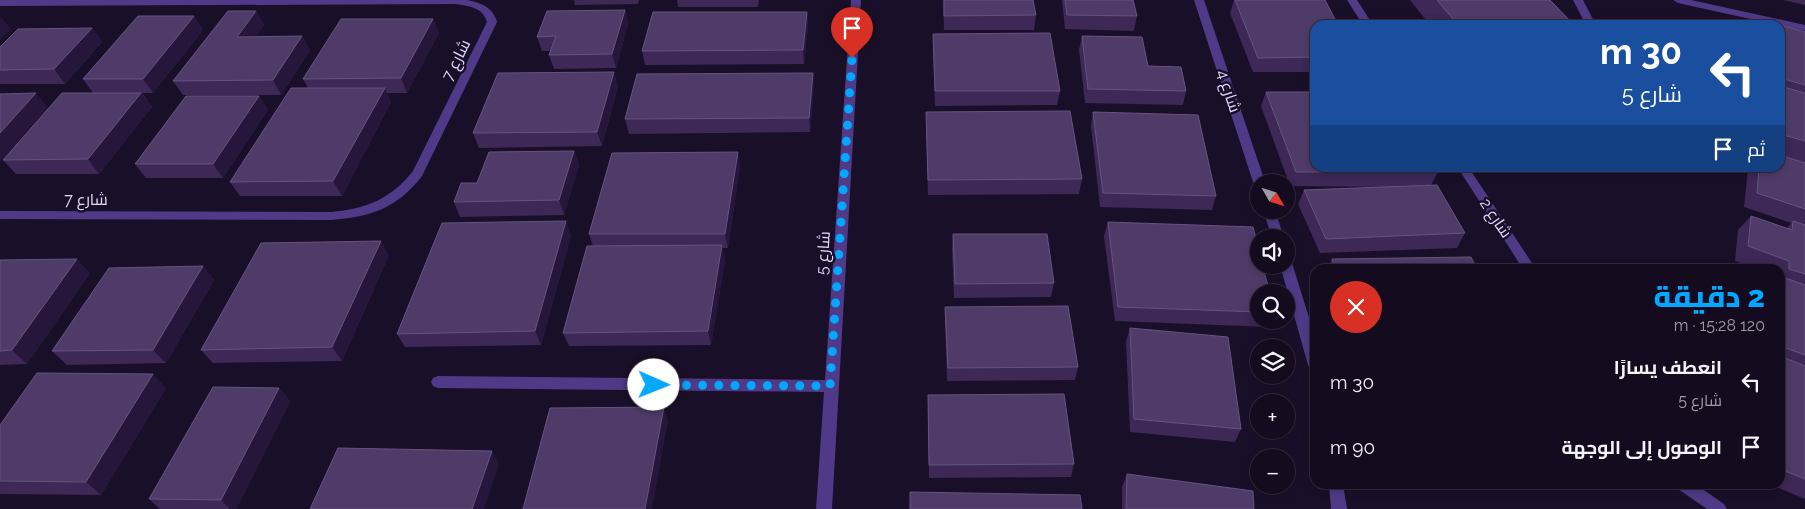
<!DOCTYPE html>
<html lang="ar">
<head>
<meta charset="utf-8">
<style>
	:root { --surface:#140b1e; --page:#21192b; --text:#f1f3f6; --muted:#9d9ba4; --line:#332b3c; --accent:#02a7ff }
	body { margin:0; font-family:Raleway,Cairo,sans-serif; background:var(--page); color:var(--text); direction:rtl; height:100vh; display:flex; flex-direction:column; font-size:19px; white-space:nowrap }
	* { box-sizing:border-box; margin:0 }
	p { font-size:16px; color:var(--muted) }
	.icon { flex:none; width:28px; height:28px; fill:none; stroke:currentColor; stroke-width:2; stroke-linecap:round; stroke-linejoin:round }
	.map { position:relative; flex:1; overflow:hidden; direction:ltr }
	.details { position:absolute; left:1310px; top:264px; width:475px; height:225px; display:flex; flex-direction:column; background:var(--surface); border-radius:15px; box-shadow:0 2px 8px #0003,0 0 0 1px var(--line); direction:rtl }
	.details>* { flex:none }
	.hud { position:absolute; left:1310px; top:20px; width:475px; height:152px; border-radius:15px; box-shadow:0 2px 8px #0003,0 0 0 1px var(--line); direction:rtl; background:#1a4fa0; color:#fff; overflow:hidden }
	.needle { width:32px; rotate:129deg }
	.fabs { position:absolute; left:1250px; top:174px; display:grid; gap:10px }
	.fabs a { display:grid; place-items:center; width:45px; height:45px; border-radius:50%; background:var(--surface); box-shadow:0 2px 8px #0003,0 0 0 1px var(--line); font-size:25px }
	.pin { position:absolute; display:grid; place-items:center; width:42px; height:42px; color:#fff; margin:-51px -21px; border-radius:50% 50% 50% 0; rotate:-45deg; box-shadow:0 0 5px #0007 }
	.pin .icon { rotate:45deg }
	.me { position:absolute; width:55px; margin:-28px; rotate:91deg; stroke-linejoin:round; filter:drop-shadow(0 0 4px #0008) }
	.turn { display:flex; align-items:center; gap:18px; height:105px; padding:0 20px; font-size:22px }
	.turn .icon { width:65px; height:65px; stroke-width:2.5 }
	.turn b { display:block; font-size:35px; line-height:42px }
	.then { display:flex; align-items:center; height:48px; padding:0 20px; background:#0003; gap:10px; font-size:19px }
	.round { display:grid; place-items:center; flex:none; width:52px; height:52px; border-radius:26px; background:var(--page) }
	.overview { display:flex; align-items:center; justify-content:space-between; height:85px; padding:0 20px }
	h1 { font-size:30px; font-weight:800; line-height:38px; color:var(--accent) }
	ul { padding:0; list-style:none }
	li { display:flex; align-items:center; gap:15px; height:65px; padding:0 20px }
	li div { flex:1 }
	li b { display:block; font-size:19px }
	li em { font-style:normal }
	.map>svg:first-child { display:block }
	.lines { fill:none; stroke-linecap:round; stroke-linejoin:round }
	.minor { fill:#503a87; fill-rule:evenodd }
	.wall { fill:#3d2856 }
	.shaded-wall { fill:#27163c }
	.building { fill:#4f3b68; stroke:#665380 }
	.route { stroke:#02a7ff; stroke-width:9; stroke-dasharray:0 16.2 }
	.labels { text-anchor:middle; dominant-baseline:central; stroke-width:5; stroke-linejoin:round; paint-order:stroke }
	.street-label { font-size:16px; fill:#e5d6ff; stroke:#1a0f28 }
</style>
</head>
<body>
<div class="map">
<svg width="1805" height="509" viewBox="0 0 1805 509">
	<rect width="100%" height="100%" fill="#1a0f28"/>
	<g class="lines">
		<path class="minor" d="M0,0H467C481,3 493,7 497,22L422,176C397,208 371,217 331,220L0,219V211L331,212C366,209 391,199 413,171L487,22C483,7 468,6 455,4L0,6Z
			M851,0H861L832,509H816L824,392L438,388L433,386L431,382L433,378L438,376L825,380Z
			M1194,0H1204L1265,182H1259V186L1253,182Z
			M1347,0H1357L1373,25H1363Z
			M1573,0H1583L1596,25H1586Z
			M1673,0H1691L1805,25V31L1678,3Z
			M1458,168H1469L1536,269H1523Z
			M1263,210H1275L1284,238H1272Z
			M1286,258L1290,260L1292,263L1315,337V371L1310,369L1308,365L1280,265H1286Z
			M1329,484H1343L1347,509H1331Z
			M1675,484H1695L1724,504L1727,509H1707L1678,489Z"/>
	</g>
	<path class="wall" d="M574,0H639L638,4L575,5Z
		M677,0H759L758,7H678Z
		M943,0H1033L1036,15L1034,30H944Z
		M1062,0H1133L1137,16L1134,31L1065,29Z
		M1234,0H1325L1315,25V72H1253L1230,13Z
		M1410,0H1550L1574,25H1430Z
		M1783,0H1805V5Z
		M625,10L628,24L616,68L554,69L549,55L551,51H542L537,37Z
		M256,11L264,25L255,37L302,36L310,51L281,95H183L173,81Z
		M807,12L808,26L804,64L645,65L642,51Z
		M194,16L203,30L153,93H142L152,107L99,174H16L3,160L93,93L83,79Z
		M433,19L439,33L407,93H387L391,102L342,196H240L230,182L308,88L303,79Z
		M1756,19L1780,25H1752Z
		M1780,25L1805,32V499L1769,484H1780V269H1759L1735,261L1738,230L1751,216L1787,228L1791,223L1744,207L1748,168H1780Z
		M92,28L102,42L65,84H0V47Z
		M933,34L1060,91L1057,105L935,106L933,48Z
		M1082,36L1148,66L1186,91L1183,105L1085,103L1079,50Z
		M813,73L814,87L810,132L629,134L625,119Z
		M618,86L602,146L479,148L473,133Z
		M1266,92L1438,172L1431,185L1465,233L1457,248L1320,253L1298,204L1304,190L1388,187L1290,186L1261,106Z
		M259,96L268,110L223,178H146L135,164Z
		M926,112L1082,179L1079,194L928,195L926,126Z
		M1093,112L1216,196L1212,210L1100,207L1091,126Z
		M574,151L579,165L564,215L460,217L454,202L477,183Z
		M740,166L728,248H722L725,260L711,345L569,346L563,333L593,246L589,234Z
		M1108,222L1259,292V320H1272L1269,327L1115,321L1104,236Z
		M953,234L1054,283L1051,297L954,298L952,248Z
		M571,236L541,345L405,347L397,334Z
		M389,255L342,361L213,363L201,350Z
		M1332,259L1477,269H1327Z
		M0,260L90,273L27,364L0,365Z
		M203,266L214,280L166,363L67,365L52,351Z
		M945,307L1078,367L1075,380L947,381L945,321Z
		M1130,328L1241,429L1235,442L1130,432L1126,342Z
		M166,388L101,495L0,494V425Z
		M279,388L290,401L236,509H160L149,499Z
		M928,395L1074,464L1071,477L929,478Z
		M1127,474L1254,509H1122V487Z
		M1428,484H1533L1532,485H1429Z"/>
	<path class="shaded-wall" d="M625,10L628,24L616,68L612,54Z
		M256,11L264,25L245,51L237,37Z
		M807,12L808,26L804,64L803,50Z
		M0,16L11,29L0,40Z
		M194,16L203,30L153,93L143,79Z
		M433,19L439,33L407,93L401,78Z
		M92,28L102,42L65,84L54,69Z
		M302,36L310,51L281,95L273,80Z
		M614,72L618,86L602,146L597,132Z
		M813,73L814,87L810,132L809,118Z
		M385,88L391,102L342,196L333,181Z
		M36,93L48,108L0,162V133Z
		M141,93L152,107L99,174L88,159Z
		M259,96L268,110L223,178L213,164Z
		M574,151L579,165L564,215L559,200Z
		M738,152L740,166L728,248L725,234Z
		M566,221L571,236L541,345L535,331Z
		M381,241L389,255L342,361L332,347Z
		M722,245L725,260L711,345L708,331Z
		M77,259L90,273L27,364L12,350Z
		M203,266L214,280L166,363L153,350Z
		M153,374L166,388L101,495L86,482Z
		M279,388L290,401L236,509H230L221,500Z
		M664,407L668,421L652,509H645Z
		M492,451L499,464L484,509H472Z"/>
	<path class="building" d="M944,0H1033L1036,15L944,16Z
		M1065,0H1133L1137,16L1067,15Z
		M1235,0H1325L1338,25H1315V57L1258,58Z
		M1437,0H1550L1574,25H1458Z
		M625,10L612,54L549,55L556,36L537,37L547,11Z
		M228,11H256L237,37L302,36L273,80L173,81Z
		M653,12H807L803,50L642,51Z
		M138,16H194L143,79H83Z
		M341,19H433L401,78L303,79Z
		M1756,19L1780,25H1756Z
		M1780,25L1805,32V85L1780,78Z
		M92,28L54,69L0,70V47L18,29Z
		M1050,33L1060,91H935L933,34Z
		M1082,36L1142,37L1148,66L1181,67L1186,91L1088,89Z
		M614,72L597,132L473,133L498,73Z
		M813,73L809,118L625,119L637,74Z
		M1780,86L1805,93V141L1780,134Z
		M291,88H385L333,181L230,182Z
		M1266,92H1315V168H1435L1438,172H1296Z
		M36,93L0,133V94Z
		M62,93H141L88,159L3,160Z
		M186,96H259L213,164H135Z
		M1070,111L1082,179L928,180L926,112Z
		M1093,112L1198,115L1216,196L1103,193Z
		M574,151L559,200L454,202L461,183H477L489,152Z
		M738,152L725,234H589L612,153Z
		M1780,155L1805,163V209L1757,193L1759,168H1780Z
		M1437,185L1465,233L1326,239L1304,190Z
		M1751,216L1792,230L1793,221L1805,225V274L1789,269V261L1748,246Z
		M566,221L535,331L397,334L442,223Z
		M1108,222L1253,227L1259,250V265H1262L1270,292H1259V312L1118,307Z
		M953,234H1047L1054,283L955,284Z
		M381,241L332,347L201,350L261,243Z
		M722,245L708,331L563,333L587,246Z
		M1471,257L1477,269H1336L1332,259Z
		M77,259L12,350L0,351V260Z
		M203,266L153,350L52,351L109,268Z
		M1780,276L1805,285V355L1780,346Z
		M1068,306L1078,367L948,368L945,307Z
		M1130,328L1228,337L1241,429L1134,419Z
		M1780,356L1805,366V479L1780,469Z
		M37,373L153,374L86,482L0,481V425Z
		M213,387L279,388L221,500L149,499Z
		M1064,394L1074,464L929,465L928,395Z
		M664,407L645,509H523L550,408Z
		M338,448L492,451L472,509H310Z
		M1127,474L1253,491L1254,509H1126Z
		M910,492L1080,495L1082,509H910Z"/>
	<g class="lines">
		<path class="route" d="M654,385L830,386L852,58"/>
	</g>
	<g class="labels">
		<g class="street-label">
			<text transform="translate(456 60) rotate(-63)">شارع 7</text>
			<text transform="translate(1229 91) rotate(72)">شارع 4</text>
			<text x="86" y="199">شارع 7</text>
			<text transform="translate(1496 218) rotate(56)">شارع 2</text>
			<text transform="translate(823 253) rotate(-86)">شارع 5</text>
		</g>
	</g>
</svg>
<div class="fabs">
<a><svg class="needle" viewBox="-14 -14 28 28"><path d="M0-13l5 13h-10z" fill="#e53935"/><path d="M0 13l5-13h-10z" fill="#9d9ba4"/></svg></a>
<a><svg class="icon" aria-label="sound" viewBox="0 0 24 24"><path d="M4 9h4l5-4v14l-5-4H4zM17 9q2 3 0 6"/></svg></a>
<a><svg class="icon" aria-label="search" viewBox="0 0 24 24"><circle cx="10" cy="10" r="6"/><path d="M15 15l6 6"/></svg></a>
<a><svg class="icon" aria-label="layers" viewBox="0 0 24 24"><path d="M12 4l9 5-9 5-9-5zM3 14l9 5 9-5"/></svg></a>
<a>+</a>
<a>−</a>
</div>
<div class="pin" style="left:852px;top:58px;background:#d93025"><svg class="icon" aria-label="arrive" viewBox="0 0 24 24"><path d="M6 21V4h12l-3 4 3 4H6"/></svg></div>
<svg class="me" style="left:654px;top:385px" viewBox="-20 -20 40 40"><circle r="19" fill="#fff"/><path d="M0-13L10 11 0 6-10 11z" fill="#02a7ff"/></svg>
<div class="hud">
<div class="turn"><svg class="icon" aria-label="left" viewBox="0 0 24 24"><path d="M17 20v-9H6M10 6l-5 5 5 5"/></svg><div><b>30 m</b>شارع 5</div></div>
<div class="then">ثم<svg class="icon" aria-label="arrive" viewBox="0 0 24 24"><path d="M6 21V4h12l-3 4 3 4H6"/></svg></div>
</div>
<section class="details">
<div class="overview"><div><h1>2 دقيقة</h1><p>120 m · 15:28</p></div><a class="round" style="background:#d93025;color:#fff"><svg class="icon" aria-label="close" viewBox="0 0 24 24"><path d="M6 6l12 12M18 6L6 18"/></svg></a></div>
<ul>
<li><svg class="icon" aria-label="left" viewBox="0 0 24 24"><path d="M17 20v-9H6M10 6l-5 5 5 5"/></svg><div><b>انعطف يسارًا</b><p>شارع 5</p></div><em>30 m</em></li>
<li><svg class="icon" aria-label="arrive" viewBox="0 0 24 24"><path d="M6 21V4h12l-3 4 3 4H6"/></svg><div><b>الوصول إلى الوجهة</b></div><em>90 m</em></li>
</ul>
</section>
</div>
</body>
</html>
